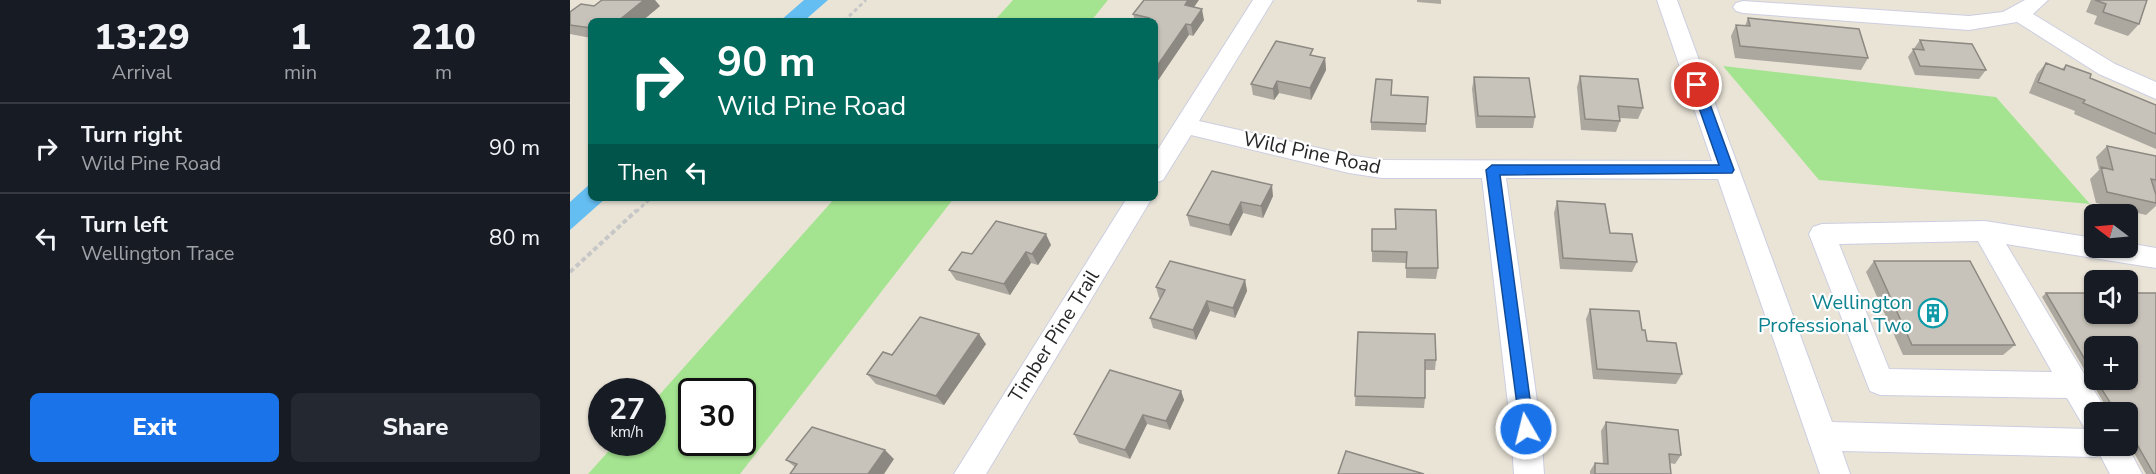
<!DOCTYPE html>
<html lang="en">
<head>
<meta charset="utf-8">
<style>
	:root { --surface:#171b24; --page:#242831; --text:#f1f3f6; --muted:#9ea1a6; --line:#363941; --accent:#1a73e8 }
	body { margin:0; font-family:"Nunito Sans",sans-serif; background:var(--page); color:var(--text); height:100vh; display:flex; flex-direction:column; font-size:22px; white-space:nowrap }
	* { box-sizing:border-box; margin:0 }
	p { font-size:20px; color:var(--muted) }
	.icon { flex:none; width:33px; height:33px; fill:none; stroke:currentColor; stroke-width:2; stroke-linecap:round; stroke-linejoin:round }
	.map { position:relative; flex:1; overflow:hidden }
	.panel { display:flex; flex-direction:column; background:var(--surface); width:570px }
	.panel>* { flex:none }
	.guide { position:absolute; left:18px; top:18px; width:570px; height:183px; border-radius:9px; box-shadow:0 2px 4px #0004; background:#00695c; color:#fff; overflow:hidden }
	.needle { width:39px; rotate:286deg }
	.tools { position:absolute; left:1514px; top:204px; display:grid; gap:12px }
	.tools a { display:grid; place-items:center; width:54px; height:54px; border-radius:9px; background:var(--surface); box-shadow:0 2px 4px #0004; font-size:30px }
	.speed { position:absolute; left:18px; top:378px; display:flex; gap:12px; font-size:30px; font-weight:700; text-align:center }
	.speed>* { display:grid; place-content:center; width:78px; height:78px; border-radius:50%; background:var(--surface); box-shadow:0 2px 4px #0004; line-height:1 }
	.speed small { font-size:15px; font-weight:400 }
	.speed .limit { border:3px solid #111; border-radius:9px; background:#fff; color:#111 }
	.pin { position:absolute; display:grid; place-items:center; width:51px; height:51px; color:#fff; margin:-26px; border:3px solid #fff; border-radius:50%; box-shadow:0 2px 6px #0007 }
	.me { position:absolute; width:66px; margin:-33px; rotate:352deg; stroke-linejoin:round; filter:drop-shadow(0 0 4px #0008) }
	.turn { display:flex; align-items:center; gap:21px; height:126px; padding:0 30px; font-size:27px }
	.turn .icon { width:78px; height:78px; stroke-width:2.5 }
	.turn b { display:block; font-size:42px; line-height:51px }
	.then { display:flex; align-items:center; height:57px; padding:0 30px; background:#0003; gap:12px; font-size:22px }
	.eta { display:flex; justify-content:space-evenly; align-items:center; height:102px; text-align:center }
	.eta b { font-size:36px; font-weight:800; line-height:42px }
	.primary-button { display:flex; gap:12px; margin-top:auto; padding:12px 30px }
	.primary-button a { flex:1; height:69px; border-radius:9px; background:var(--accent); color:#fff; font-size:24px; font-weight:800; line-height:69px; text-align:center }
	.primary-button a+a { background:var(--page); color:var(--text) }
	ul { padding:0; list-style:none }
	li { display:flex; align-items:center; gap:18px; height:90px; padding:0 30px; border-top:2px solid var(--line) }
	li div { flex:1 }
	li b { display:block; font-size:22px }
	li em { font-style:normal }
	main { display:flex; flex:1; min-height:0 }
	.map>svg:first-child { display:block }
	.green { fill:#a4e490; fill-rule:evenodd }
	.water { fill:#64bef2 }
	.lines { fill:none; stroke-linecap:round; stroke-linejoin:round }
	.minor-casing { stroke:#cccee1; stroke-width:2 }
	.path-far1 { stroke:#c7c7c7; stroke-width:3; stroke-dasharray:4 3; stroke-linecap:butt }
	.path { stroke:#c7c7c7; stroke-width:4; stroke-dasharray:5 3; stroke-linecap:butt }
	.minor { fill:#fff; fill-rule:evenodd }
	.wall { fill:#aca8a0; fill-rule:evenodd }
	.shaded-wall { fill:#8c8882 }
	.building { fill:#c8c3ba; stroke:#8c8882; stroke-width:1.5 }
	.route { fill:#1a73e8; stroke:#114b97; stroke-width:1.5 }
	.labels { text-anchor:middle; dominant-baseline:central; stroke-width:4.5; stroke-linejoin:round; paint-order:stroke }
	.street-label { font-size:20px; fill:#262626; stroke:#fff }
	.culture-label { font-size:20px; fill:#0d838f; stroke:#fff; text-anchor:end }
</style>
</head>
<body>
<main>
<section class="panel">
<div class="eta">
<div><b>13:29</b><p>Arrival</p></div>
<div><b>1</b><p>min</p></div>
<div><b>210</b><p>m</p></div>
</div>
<ul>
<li><svg class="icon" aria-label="right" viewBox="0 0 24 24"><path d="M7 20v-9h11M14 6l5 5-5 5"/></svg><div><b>Turn right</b><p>Wild Pine Road</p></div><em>90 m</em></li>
<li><svg class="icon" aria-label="left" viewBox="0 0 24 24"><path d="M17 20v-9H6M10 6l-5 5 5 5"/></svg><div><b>Turn left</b><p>Wellington Trace</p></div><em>80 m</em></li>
</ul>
<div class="primary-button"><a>Exit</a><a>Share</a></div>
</section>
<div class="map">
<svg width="1586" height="474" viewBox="0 0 1586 474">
	<rect width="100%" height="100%" fill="#eae4d7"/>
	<path class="green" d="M443,0H538L521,21H424Z
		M1153,66L1426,97L1520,204L1249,180Z
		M265,198H384L170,474H18L46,443L82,442L83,402ZM122,392H172V442H122Z"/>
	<path class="water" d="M234,0H258L234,21H210Z
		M21,183V198H36L0,230V202Z"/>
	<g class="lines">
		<g class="minor-casing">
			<path id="minor" d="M683,0H703L629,121L779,155L812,160L1142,161L1087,0H1107L1262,422L1519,429L1514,427L1497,398L1310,395L1300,391L1239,234L1243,227L1252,224L1415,221L1524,238V248H1557V243L1586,248V268L1436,244L1537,412H1524V446L1557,445L1572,474H1540L1530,455L1524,457L1272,451L1280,474H1250L1148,179L936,178L971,430L974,474H944L941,430L912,178H812L779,173L621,135L593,180L585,183V154ZM1408,241L1482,372L1319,369L1269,244Z
				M1455,0H1478L1463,14L1545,64L1586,82V99L1529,74L1447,22L1399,30L1173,13L1166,11L1163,7L1166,3L1173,1L1399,16L1433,12Z
				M557,198H582L416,474H384Z"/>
		</g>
		<path class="path-far1" d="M274,21L296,0
			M66,212L81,198"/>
		<path class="path" d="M0,272L67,210"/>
		<use href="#minor" class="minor"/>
	</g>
	<path class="wall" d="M847,0H871V4L847,2Z
		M1521,0H1577L1569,24L1558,36L1524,24L1527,16L1516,12Z
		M24,6H90L72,21H21V38L0,34V12Z
		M624,7L634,20L623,36L619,35L585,21H565L563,14Z
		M1178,18L1298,58L1291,70L1165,58L1161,36L1166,25L1175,26Z
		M1350,40L1416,70L1409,79L1345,75L1338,57Z
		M743,56L755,58L756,70L741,100L709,93L704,100L683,95L681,84Z
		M1476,63L1492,69L1496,65L1520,78L1586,105V149L1504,114L1505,111L1459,93L1467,74Z
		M1010,76L1073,108L1068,119L1050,118V121L1046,132L1011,130L1007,87Z
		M904,77L965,117L963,128H906L902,89Z
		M821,95L856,124V132L801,130V122Z
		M1537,146L1586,156V206L1576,215L1526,203L1520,179L1529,170L1526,157Z
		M642,171L703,196L693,218L673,213L661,236L620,226L617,215Z
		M987,201L1040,233L1067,262L1062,272L990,269L984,213Z
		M825,209L868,268L866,279L836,278V263L802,262V229H825Z
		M481,245L468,265L461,263L440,295L386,280L379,270L402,254Z
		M1304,261L1445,345L1433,355H1333L1296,272Z
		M675,280L677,291L665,318L640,311L626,340L583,328L580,318L590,298H589L586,287Z
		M1476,293H1524V314H1557V293H1586V474H1576L1559,444L1557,443V412H1539L1472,297ZM1524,346H1557V380H1524Z
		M1020,309L1072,330L1077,341L1112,374L1106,384L1023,379L1016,319Z
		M788,332L866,360L865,370H855V398L854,408L785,406Z
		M416,344L374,405L306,384L297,374L322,355Z
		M611,391L614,400L600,430L577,424L560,459L509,443L504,434Z
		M1036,422L1111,455L1105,464L1100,463L1101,474H1020V471L1025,463L1033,464L1031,431Z
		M324,459L225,467L216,460Z"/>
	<path class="shaded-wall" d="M74,0H85L90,6L72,21H48Z
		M618,0H629L617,17L615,5Z
		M632,9L634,20L623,36L621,25Z
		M616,24L619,35L585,85V69Z
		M755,58L756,70L741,100L740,88Z
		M707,81L709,93L704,100L703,89Z
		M702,185L703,196L693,218L691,206Z
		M671,202L673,213L661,236L659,225Z
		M476,234L481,245L468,265L462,254Z
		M456,252L461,263L440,295L434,284Z
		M675,280L677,291L665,318L663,308Z
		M637,301L640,311L626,340L623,330Z
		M409,334L416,344L374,405L366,396Z
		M611,391L614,400L600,430L596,421Z
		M573,415L577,424L560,459L555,450Z
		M315,450L324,459L314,474H298Z"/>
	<path class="building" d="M32,0H74L48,21H21V28L0,25V12L11,4L24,6Z
		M574,0H618L615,5L632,9L621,25L616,24L585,69V21H576L579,18L563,14Z
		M1525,0H1577L1569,24L1533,12L1536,4Z
		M1178,18L1289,29L1298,58L1170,46L1166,25L1180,26Z
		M1350,40L1402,44L1416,70L1350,66L1343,49L1354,50Z
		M706,41L743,49L740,55L755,58L740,88L707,81L703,89L681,84Z
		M1476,63L1494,70L1496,65L1521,74L1520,78L1586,105V134L1513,103L1515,100L1468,82Z
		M1010,76L1068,79L1073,108L1048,106L1050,121L1015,119Z
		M904,77L959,78L965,117L908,116Z
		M806,79L822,80L821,95L858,97L856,124L801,122Z
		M1537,146L1586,156V180L1581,179L1586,195V203L1537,192L1531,167L1543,170Z
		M642,171L702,185L691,206L671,202L659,225L617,215Z
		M987,201L1035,204L1040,233L1062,234L1067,262L993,258Z
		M825,209L866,210L868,268H836L837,252L802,251V229H826Z
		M426,221L476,234L462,254L456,252L434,284L379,270L392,252L402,254Z
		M600,261L675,280L663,308L637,301L623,330L580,318L595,290L586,287Z
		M1304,261H1400L1445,345H1342Z
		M1476,293H1524V314H1557V293H1586V474H1584L1565,441L1562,439L1557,431V412H1546L1526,380H1557V346H1524V375Z
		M1020,309L1069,311L1072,330H1075L1077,341L1106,343L1112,374L1027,369Z
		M350,317L409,334L366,396L297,374L313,352L322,355Z
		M788,332L865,334L866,360H855V398L785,396Z
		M540,370L611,391L596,421L573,415L555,450L504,434Z
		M1036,422L1108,430L1111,455L1099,454L1101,474H1025V463L1038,464Z
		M242,427L315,450L298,474H220L227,464L216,460Z
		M776,451L854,474H768Z"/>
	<path class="route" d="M1127,81L1133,85L1164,170L1162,173L930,175L964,429L962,435L956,437L951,435L916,170L922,165H1149L1121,85Z"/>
	<defs>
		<g id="building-ring" transform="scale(1.5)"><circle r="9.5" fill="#fff" stroke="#0f9aa8" stroke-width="1.5"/><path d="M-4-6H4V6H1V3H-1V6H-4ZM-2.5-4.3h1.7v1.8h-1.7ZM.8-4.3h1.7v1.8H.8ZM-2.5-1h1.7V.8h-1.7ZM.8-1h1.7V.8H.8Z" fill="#0f9aa8"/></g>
	</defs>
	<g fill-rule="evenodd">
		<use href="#building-ring" x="1363" y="313"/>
	</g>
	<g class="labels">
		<g class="street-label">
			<text transform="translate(742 153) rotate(12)">Wild Pine Road</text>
			<text transform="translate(484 336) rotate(-58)">Timber Pine Trail</text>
		</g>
		<g class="culture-label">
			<text x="1342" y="302">Wellington<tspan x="1342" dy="23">Professional Two</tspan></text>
		</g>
	</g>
</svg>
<div class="tools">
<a><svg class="needle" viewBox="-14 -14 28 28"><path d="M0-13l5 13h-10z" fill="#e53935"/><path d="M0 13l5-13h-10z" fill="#9ea1a6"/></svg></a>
<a><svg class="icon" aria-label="sound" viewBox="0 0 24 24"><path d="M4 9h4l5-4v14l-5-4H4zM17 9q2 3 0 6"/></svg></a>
<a>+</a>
<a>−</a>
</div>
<div class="speed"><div>27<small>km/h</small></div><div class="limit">30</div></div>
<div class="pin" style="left:1127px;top:85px;background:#d93025"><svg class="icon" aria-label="arrive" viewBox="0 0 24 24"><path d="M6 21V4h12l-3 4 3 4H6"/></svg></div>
<svg class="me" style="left:956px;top:429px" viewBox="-20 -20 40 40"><circle r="17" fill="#1a73e8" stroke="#fff" stroke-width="3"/><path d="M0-11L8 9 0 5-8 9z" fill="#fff"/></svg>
<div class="guide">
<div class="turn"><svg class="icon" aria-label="right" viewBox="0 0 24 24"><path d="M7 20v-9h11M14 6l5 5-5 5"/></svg><div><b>90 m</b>Wild Pine Road</div></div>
<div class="then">Then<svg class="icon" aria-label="left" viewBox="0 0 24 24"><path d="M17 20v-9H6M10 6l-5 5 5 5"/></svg></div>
</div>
</div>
</main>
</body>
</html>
